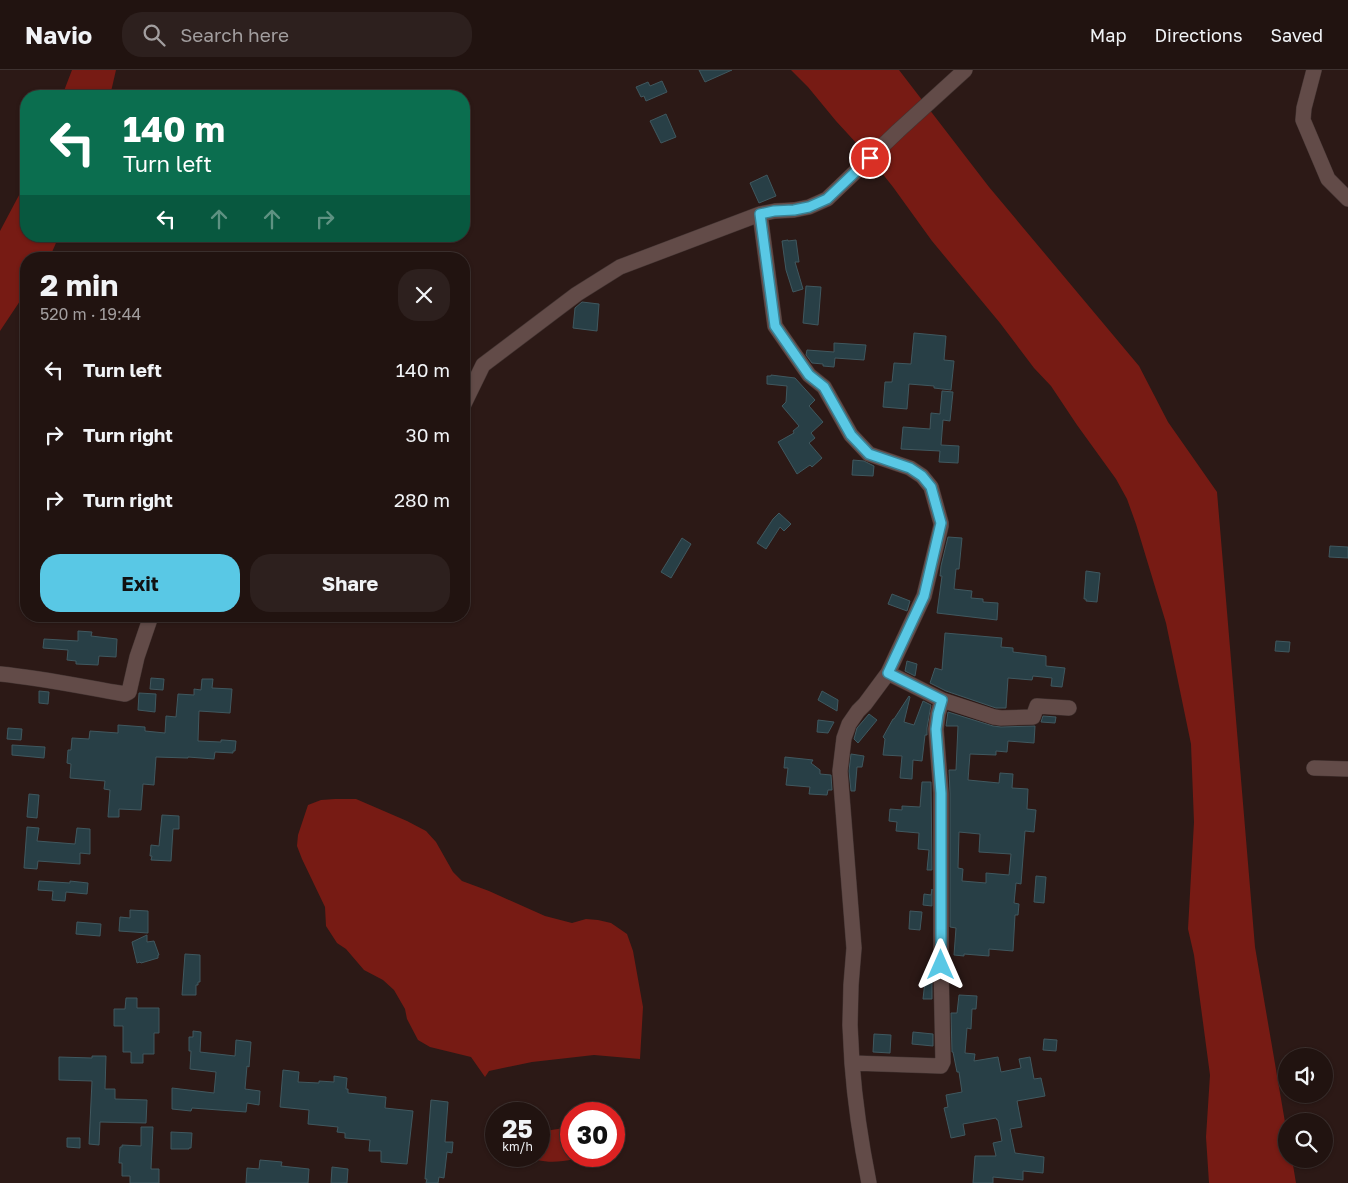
<!DOCTYPE html>
<html lang="en">
<head>
<meta charset="utf-8">
<style>
	:root { --surface:#211310; --page:#2d201e; --text:#f1f3f6; --muted:#a29e9f; --line:#3e3230; --accent:#59c8e5 }
	body { margin:0; font-family:"Golos Text",sans-serif; background:var(--page); color:var(--text); height:100vh; display:flex; flex-direction:column; font-size:19px; white-space:nowrap }
	* { box-sizing:border-box; margin:0 }
	p { font-size:16px; color:var(--muted) }
	.icon { flex:none; width:28px; height:28px; fill:none; stroke:currentColor; stroke-width:2; stroke-linecap:round; stroke-linejoin:round }
	.map { position:relative; flex:1; overflow:hidden }
	.side { position:absolute; left:20px; top:182px; width:450px; height:370px; display:flex; flex-direction:column; background:var(--surface); border-radius:20px; box-shadow:0 1px 4px #0004,0 0 0 1px var(--line) }
	.side>* { flex:none }
	.banner { position:absolute; left:20px; top:20px; width:450px; height:152px; border-radius:20px; box-shadow:0 1px 4px #0004,0 0 0 1px var(--line); background:#0b6e4f; color:#fff; overflow:hidden }
	.buttons { position:absolute; left:1278px; top:978px; display:grid; gap:10px }
	.buttons a { display:grid; place-items:center; width:55px; height:55px; border-radius:50%; background:var(--surface); box-shadow:0 1px 4px #0004,0 0 0 1px var(--line); font-size:25px }
	.speed { position:absolute; left:485px; top:1032px; display:flex; gap:10px; font-size:25px; font-weight:700; text-align:center }
	.speed>* { display:grid; place-content:center; width:65px; height:65px; border-radius:50%; background:var(--surface); box-shadow:0 1px 4px #0004,0 0 0 1px var(--line); line-height:1 }
	.speed small { font-size:12px; font-weight:400 }
	.speed .limit { border:8px solid #d22; background:#fff; color:#111 }
	.pin { position:absolute; display:grid; place-items:center; width:42px; height:42px; color:#fff; margin:-21px; border:2px solid #fff; border-radius:50%; box-shadow:0 1px 5px #0007 }
	.me { position:absolute; width:55px; margin:-28px; rotate:0deg; stroke-linejoin:round; filter:drop-shadow(0 0 4px #0008) }
	.turn { display:flex; align-items:center; gap:18px; height:105px; padding:0 20px; font-size:22px }
	.turn .icon { width:65px; height:65px; stroke-width:2.5 }
	.turn b { display:block; font-size:35px; line-height:42px }
	.lanes { display:flex; align-items:center; height:48px; padding:0 20px; background:#0003; justify-content:center; gap:25px; direction:ltr }
	.lanes .off { opacity:.35 }
	.round { display:grid; place-items:center; flex:none; width:52px; height:52px; border-radius:20px; background:var(--page) }
	.head { display:flex; align-items:center; justify-content:space-between; height:85px; padding:0 20px }
	h1 { font-size:30px; font-weight:700; line-height:38px }
	.primary-button { display:flex; gap:10px; margin-top:auto; padding:10px 20px }
	.primary-button a { flex:1; height:58px; border-radius:20px; background:var(--accent); color:#111; font-size:20px; font-weight:700; line-height:58px; text-align:center }
	.primary-button a+a { background:var(--page); color:var(--text) }
	ul { padding:0; list-style:none }
	li { display:flex; align-items:center; gap:15px; height:65px; padding:0 20px }
	li div { flex:1 }
	li b { display:block; font-size:19px }
	li em { font-style:normal }
	header { display:flex; align-items:center; gap:30px; box-sizing:border-box; height:70px; padding:0 25px; background:var(--surface); border-bottom:1px solid var(--line) }
	header strong { font-size:24px }
	nav { display:flex; gap:28px; margin-inline-start:auto; font-size:18px }
	.search { width:350px; height:45px; background:var(--page); display:flex; align-items:center; gap:12px; box-sizing:border-box; padding:0 18px; border-radius:20px; color:var(--muted); font-size:19px }
	.map>svg:first-child { display:block }
	.water { fill:#771b14 }
	.building { fill:#283f46; stroke:#40585f; fill-rule:evenodd }
	.lines { fill:none; stroke-linecap:round; stroke-linejoin:round }
	.street-casing { stroke:#433432; stroke-width:16 }
	.street { stroke:#624b48; stroke-width:15 }
	.route-casing { stroke:#3a8295; stroke-width:12 }
	.route { stroke:#59c8e5; stroke-width:9 }
</style>
</head>
<body>
<header>
<strong>Navio</strong>
<div class="search"><svg class="icon" aria-label="search" viewBox="0 0 24 24"><circle cx="10" cy="10" r="6"/><path d="M15 15l6 6"/></svg>Search here</div>
<nav><a>Map</a><a>Directions</a><a>Saved</a></nav>
</header>
<div class="map">
<svg width="1348" height="1113" viewBox="0 0 1348 1113">
	<rect width="100%" height="100%" fill="#2c1916"/>
	<path class="water" d="M72,0H116L110,26H62Z
		M791,0H899L989,117L1139,296L1168,352L1217,422L1255,877L1286,1058V1089H1292L1296,1113H1209L1206,1067L1210,1005L1194,885L1188,859L1194,752L1191,674L1166,553L1136,454L1127,429L1116,409L1077,355L1051,316L1034,298L1000,253L932,171L893,117L870,88L836,51L808,17Z
		M26,112V166H59L49,189H26V222L0,261V161Z
		M335,729H356L407,751L426,761L436,772L453,802L462,811L489,821L545,846L572,853L586,849L598,850L611,853L627,864L633,881L643,937L640,989L594,985L532,992L489,1001L485,1007L471,987L430,977L418,970L407,949L405,939L394,920L383,910L364,900L346,879L337,873L326,856L325,837L302,789L297,776L298,765L308,735L321,730Z
		M564,1058L570,1060L571,1064V1086H574V1089C561,1092 550,1093 537,1090L536,1086H539V1062Z"/>
	<path class="building" d="M699,0H732L705,12Z
		M662,11L667,22L646,31L644,26L641,27L636,17L648,12L650,16Z
		M666,44L676,67L661,73L650,51Z
		M767,105L776,126L759,133L750,113Z
		M788,170V171L796,170L799,192H795L803,219L793,222L786,200L782,171Z
		M806,216L821,217L818,255L803,253Z
		M582,232L599,234L597,261L573,258L575,238Z
		M914,263L946,266L944,290L954,291L951,320L934,318V316L909,314L907,339L883,337L885,312H892L894,293L911,294Z
		M834,273L866,275L864,290L835,288L834,297L823,296V294L812,293L806,285L807,280L834,282Z
		M771,305L795,308L815,330L809,336L823,352L811,363L815,368L809,373L822,388L812,397L810,395L797,404L778,372L794,363L793,361L799,356L782,336L786,332L787,316L767,314V306H771Z
		M942,321L953,322L950,351L943,350L941,375L959,376L958,393L939,392L940,381L901,379L903,357L930,359L931,343L940,344Z
		M853,390L864,391L874,396L873,406L852,405Z
		M779,443L791,454L784,461L780,457L766,479L757,473L773,449Z
		M948,467L962,468L959,499H956L954,519L972,521L971,528L983,529V532L998,533L997,550L937,543L942,506H940L941,496Z
		M682,468L691,474L671,508L661,502Z
		M1330,476L1348,477V488L1329,487Z
		M1086,501L1100,503L1097,532L1086,531V529H1084Z
		M892,524L910,531L907,541L888,534Z
		M78,561L92,562L91,566L117,569L116,587L99,586L98,595L76,594V591L67,590L68,580L43,578L44,569L78,571Z
		M945,563L1002,568L1001,577L1013,578V582L1046,586V596L1065,598L1062,617L1051,616L1052,608L1033,606L1032,610L1008,608L1006,638H996L946,621L930,613L935,598L942,600Z
		M1276,571L1290,572L1289,582L1275,581Z
		M907,591L917,594L915,606L905,601Z
		M151,608L164,609L163,620L150,619Z
		M202,609H213L212,618L232,619L230,643L199,641L198,671L221,672V670H223L236,671L235,681H233V683L215,682L214,689L188,687V688L156,687L154,715L143,714L141,740L119,739V747H108L110,720L104,719L105,711L70,708L71,694L67,693L68,680H71L72,668L89,669L90,661L118,663V655L145,657V661L165,663L166,646L176,647L178,624L194,625V619L201,620Z
		M39,621L49,622L48,634L39,633Z
		M822,621L838,630L837,641L818,630Z
		M139,623L156,624L155,642L138,640Z
		M909,626L910,627L904,652L914,655L923,631L931,635L927,658V665H925L922,691L913,690L912,709L900,708L902,686L883,685L885,669L883,667L893,649H894Z
		M948,642L993,656L1001,657L1035,656L1034,673L1008,671L1007,682L996,681V685L970,684L968,710L999,713L1000,703L1013,704L1012,718L1028,719L1027,739L1036,740L1034,762L1025,761L1021,814L1016,813L1014,833L1019,834L1018,845H1015L1013,881L989,879V886L964,884V886L954,885L956,858L950,857V723L949,700H956L958,656H946ZM959,762L980,764L979,782L1011,784L1009,805L986,803V813L962,811L963,799L958,798Z
		M869,644L877,650L858,673L854,669L857,658Z
		M1043,646L1056,647L1055,653L1041,652Z
		M818,650L834,652L828,663L817,662Z
		M8,658L22,659L21,670L7,669Z
		M12,675L45,677L44,688L12,685Z
		M851,684L864,686L862,697H857L855,721H851L849,701Z
		M785,687L813,690L811,693L820,700V704L831,705L832,720H828L827,725L809,724L810,717L786,715L788,698H784Z
		M922,712H931L932,800H927L929,780L918,779L919,763L896,761L897,752L889,751L890,739L902,740V736L920,737Z
		M29,724L39,725L37,748L27,747Z
		M162,745L179,746V759H173L171,791L151,790L152,786H150L151,775L159,776Z
		M27,757L39,758L37,771L75,774L77,758L90,759V784L80,783V794L38,791L37,799L24,798Z
		M1036,806L1046,807L1044,833L1034,832Z
		M39,811L70,813V811L88,813L87,824L66,822L65,831L52,830L53,821L38,820Z
		M932,819V836L923,835L924,824L931,825Z
		M130,840L148,841V863L119,861L120,847L130,848Z
		M910,841L922,842L920,860L909,859Z
		M77,852L101,854L100,866L76,864Z
		M147,865V872L154,871L159,885H158V888L141,893L140,892L137,893L132,872Z
		M185,884L200,885V912H198V915H196V925H182Z
		M925,911L932,912V929H923Z
		M959,925L977,926L976,939H972L971,959L967,958L965,983L975,984L974,991L998,987L1001,1002L1021,998L1019,989L1030,987L1034,1009L1041,1008L1045,1026L1017,1031L1022,1057L1010,1059L1015,1083L1044,1087L1043,1103L1023,1101V1110L993,1107V1113H973L975,1086H996L993,1073L1002,1071L998,1050H997L996,1048L963,1054L965,1065L951,1068L944,1038L948,1037L946,1025L962,1022L959,1002H957L953,982H952L951,943H957Z
		M126,928H137V938H159V963H154V984H143V993H131V982H123V956H114V939H125Z
		M193,961L201,962L200,982L235,986L236,970L251,972L249,997L247,996L245,1019L260,1021L259,1035L247,1033L246,1042L192,1038L191,1041L172,1039V1018L214,1023L216,1002L190,999L191,981H189V967H193Z
		M913,962L933,964V976L912,974Z
		M874,964L891,965L890,983L873,982Z
		M1044,969L1057,970L1056,981L1043,980Z
		M92,986H106L105,1019H115V1029L147,1030L146,1053L100,1052L99,1075L89,1074L92,1011L59,1010V987L92,988Z
		M283,1000L299,1002L298,1012L319,1013V1011L334,1012V1006L347,1008L346,1019H348V1023L386,1027L385,1038L413,1041L407,1094L381,1092V1081H369L370,1070L345,1068V1063L337,1062L338,1057L308,1054L309,1040L280,1037Z
		M431,1030L448,1032L445,1072H453L452,1083L447,1082L444,1108L439,1107L438,1113H426L427,1109H425Z
		M141,1057H153L151,1099H159V1113H130V1106H122V1093H119L120,1077H122V1075L141,1076Z
		M171,1062L192,1063L191,1078H189V1079H171Z
		M67,1068H80V1078L67,1077Z
		M260,1090L282,1092L281,1096L309,1099L308,1113H246L247,1098L259,1099Z
		M332,1097L348,1099L347,1113H331Z"/>
	<g class="lines">
		<g class="street-casing">
			<path id="street" d="M1314,0L1304,38L1303,50L1328,109L1348,129
				M760,144L775,256L809,305L824,317L851,365L869,384L910,398L922,406L931,417L941,453V456L924,526L888,603L942,630
				M464,334L483,295L577,224L620,197L760,144L775,141L794,140L809,137L827,129L898,61L965,0
				M0,604C42,608 83,617 125,624L129,622L137,587L151,546
				M1314,698L1348,699
				M852,993L850,955L851,915L854,878L840,701L844,668L849,654L858,641L865,634L888,603
				M869,1113C861,1073 855,1033 852,993L941,996L943,992L941,895V723L936,659L938,644L942,630L994,647L1001,648L1033,647L1037,636L1069,638"/>
		</g>
		<use href="#street" class="street"/>
	</g>
	<g class="lines">
		<g class="route-casing">
			<path id="route" d="M870,88L827,129L809,137L794,140L774,141L760,144L775,256L809,305L824,317L851,365L869,384L910,398L922,406L931,417L941,453L924,526L888,603L942,630L938,644L936,659L941,723V895"/>
		</g>
		<use href="#route" class="route"/>
	</g>
</svg>
<div class="buttons">
<a><svg class="icon" aria-label="sound" viewBox="0 0 24 24"><path d="M4 9h4l5-4v14l-5-4H4zM17 9q2 3 0 6"/></svg></a>
<a><svg class="icon" aria-label="search" viewBox="0 0 24 24"><circle cx="10" cy="10" r="6"/><path d="M15 15l6 6"/></svg></a>
</div>
<div class="speed"><div>25<small>km/h</small></div><div class="limit">30</div></div>
<div class="pin" style="left:870px;top:88px;background:#d93025"><svg class="icon" aria-label="arrive" viewBox="0 0 24 24"><path d="M6 21V4h12l-3 4 3 4H6"/></svg></div>
<svg class="me" style="left:941px;top:895px" viewBox="-20 -20 40 40"><path d="M0-17L14 15 0 8-14 15z" fill="#59c8e5" stroke="#fff" stroke-width="4"/></svg>
<div class="banner">
<div class="turn"><svg class="icon" aria-label="left" viewBox="0 0 24 24"><path d="M17 20v-9H6M10 6l-5 5 5 5"/></svg><div><b>140 m</b>Turn left</div></div>
<div class="lanes"><svg class="icon" aria-label="left" viewBox="0 0 24 24"><path d="M17 20v-9H6M10 6l-5 5 5 5"/></svg><svg class="icon off" aria-label="ahead" viewBox="0 0 24 24"><path d="M12 20V5M6 11l6-6 6 6"/></svg><svg class="icon off" aria-label="ahead" viewBox="0 0 24 24"><path d="M12 20V5M6 11l6-6 6 6"/></svg><svg class="icon off" aria-label="right" viewBox="0 0 24 24"><path d="M7 20v-9h11M14 6l5 5-5 5"/></svg></div>
</div>
<section class="side">
<div class="head"><div><h1>2 min</h1><p>520 m · 19:44</p></div><a class="round"><svg class="icon" aria-label="close" viewBox="0 0 24 24"><path d="M6 6l12 12M18 6L6 18"/></svg></a></div>
<ul>
<li><svg class="icon" aria-label="left" viewBox="0 0 24 24"><path d="M17 20v-9H6M10 6l-5 5 5 5"/></svg><div><b>Turn left</b></div><em>140 m</em></li>
<li><svg class="icon" aria-label="right" viewBox="0 0 24 24"><path d="M7 20v-9h11M14 6l5 5-5 5"/></svg><div><b>Turn right</b></div><em>30 m</em></li>
<li><svg class="icon" aria-label="right" viewBox="0 0 24 24"><path d="M7 20v-9h11M14 6l5 5-5 5"/></svg><div><b>Turn right</b></div><em>280 m</em></li>
</ul>
<div class="primary-button"><a>Exit</a><a>Share</a></div>
</section>
</div>
</body>
</html>
